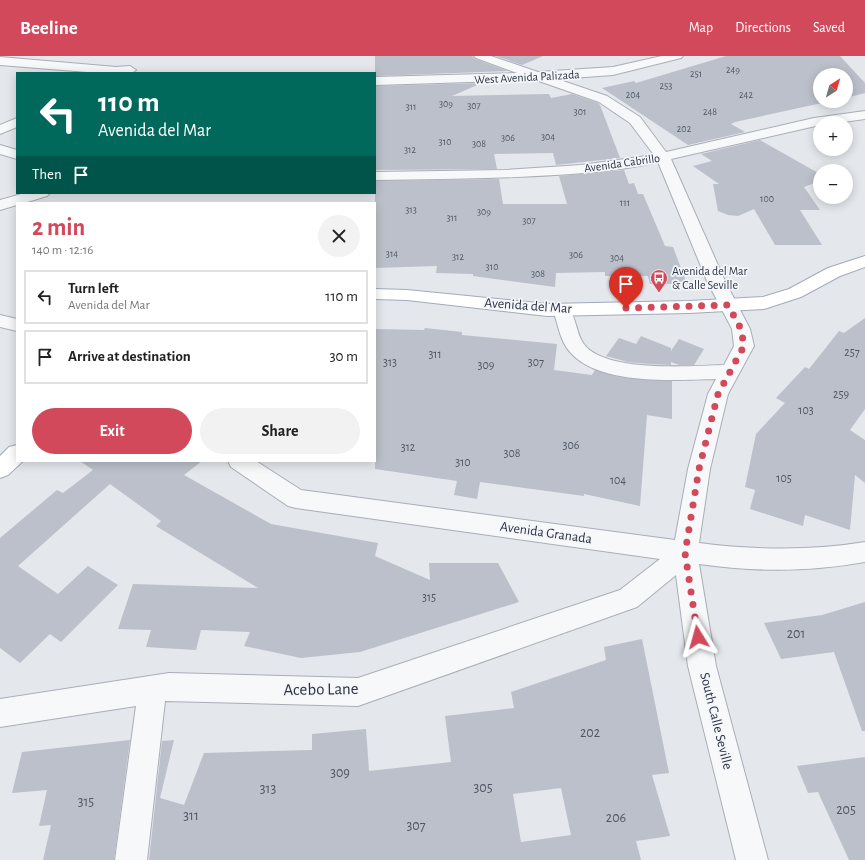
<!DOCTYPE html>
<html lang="en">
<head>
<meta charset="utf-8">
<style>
	:root { --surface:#fff; --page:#f2f2f2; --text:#222; --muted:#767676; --line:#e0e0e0; --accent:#d1495b }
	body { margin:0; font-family:"Alegreya Sans",sans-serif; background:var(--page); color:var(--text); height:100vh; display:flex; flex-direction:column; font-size:15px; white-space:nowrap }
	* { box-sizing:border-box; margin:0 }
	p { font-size:13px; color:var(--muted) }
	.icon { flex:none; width:22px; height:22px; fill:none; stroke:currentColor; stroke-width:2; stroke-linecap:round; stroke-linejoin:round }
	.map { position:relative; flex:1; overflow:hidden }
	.panel { position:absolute; left:16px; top:146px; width:360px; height:260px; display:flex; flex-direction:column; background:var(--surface); border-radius:0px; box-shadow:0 2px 10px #0003 }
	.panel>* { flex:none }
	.banner { position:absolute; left:16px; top:16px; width:360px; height:122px; border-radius:0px; box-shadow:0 2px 10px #0003; background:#00695c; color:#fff; overflow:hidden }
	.needle { width:26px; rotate:37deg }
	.fabs { position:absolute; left:813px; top:12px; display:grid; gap:8px }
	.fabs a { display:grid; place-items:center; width:40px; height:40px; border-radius:50%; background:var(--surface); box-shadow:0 2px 10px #0003; font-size:20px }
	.pin { position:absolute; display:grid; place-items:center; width:34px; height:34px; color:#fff; margin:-41px -17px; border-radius:50% 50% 50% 0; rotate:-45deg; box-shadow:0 0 4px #0007 }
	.pin .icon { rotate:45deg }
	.me { position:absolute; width:44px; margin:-22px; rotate:352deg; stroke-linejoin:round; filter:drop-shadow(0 0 3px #0008) }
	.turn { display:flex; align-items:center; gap:14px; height:84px; padding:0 16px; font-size:18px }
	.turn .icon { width:52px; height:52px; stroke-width:2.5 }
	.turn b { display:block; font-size:28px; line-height:34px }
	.then { display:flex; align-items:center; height:38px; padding:0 16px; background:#0003; gap:8px; font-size:15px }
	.round { display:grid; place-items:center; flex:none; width:42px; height:42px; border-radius:21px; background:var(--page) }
	.head { display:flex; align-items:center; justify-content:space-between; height:68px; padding:0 16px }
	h1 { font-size:24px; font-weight:600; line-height:30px; color:var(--accent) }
	.cta { display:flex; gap:8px; margin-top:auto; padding:8px 16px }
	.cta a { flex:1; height:46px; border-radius:24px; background:var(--accent); color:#fff; font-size:16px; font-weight:600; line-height:46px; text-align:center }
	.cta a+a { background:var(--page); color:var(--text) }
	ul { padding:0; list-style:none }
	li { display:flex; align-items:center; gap:12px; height:54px; margin:0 8px 6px; padding:0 8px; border:2px solid var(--line); border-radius:0px }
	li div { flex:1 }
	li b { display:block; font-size:15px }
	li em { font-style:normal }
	header { display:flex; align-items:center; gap:24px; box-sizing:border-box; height:56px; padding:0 20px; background:var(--accent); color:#fff }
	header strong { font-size:19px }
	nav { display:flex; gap:22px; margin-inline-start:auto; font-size:14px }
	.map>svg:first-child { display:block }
	.building { fill:#bbc0ca; fill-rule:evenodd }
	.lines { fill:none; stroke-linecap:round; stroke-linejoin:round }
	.minor-casing { stroke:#a9aeb7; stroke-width:2 }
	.major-casing { stroke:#a3abb8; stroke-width:2 }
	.minor { fill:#f7f8fa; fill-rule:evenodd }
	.major { fill:#fff; fill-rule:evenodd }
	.route { stroke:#d1495b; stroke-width:7; stroke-dasharray:0 12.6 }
	.labels { text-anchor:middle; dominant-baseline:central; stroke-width:3.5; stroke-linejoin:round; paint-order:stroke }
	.far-number-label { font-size:10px; fill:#4f5766 }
	.far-street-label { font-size:12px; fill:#2b3445; stroke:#f4f6f9 }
	.far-poi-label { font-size:12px; fill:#2b3445; stroke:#f4f6f9; text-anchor:start }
	.number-label { font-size:12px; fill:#4f5766 }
	.street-label { font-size:14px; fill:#2b3445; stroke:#f4f6f9 }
	.near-number-label { font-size:14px; fill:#4f5766 }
	.near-street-label { font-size:17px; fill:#2b3445; stroke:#f4f6f9 }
</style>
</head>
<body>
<header>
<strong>Beeline</strong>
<nav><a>Map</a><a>Directions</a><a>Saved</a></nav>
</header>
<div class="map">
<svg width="865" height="804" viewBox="0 0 865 804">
	<rect width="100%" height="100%" fill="#e4e7ec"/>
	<path class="building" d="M375,0H472L475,3L508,15L375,20Z
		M496,0H543L522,9Z
		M726,0H840L865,27V37L846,42V19H820V45H831L735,66L731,68L745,76L688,89L602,32L634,25L636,27Z
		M482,27L452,40L549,38L551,42L572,38L598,47L600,49L620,102L556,109L553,97L494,98L497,113L375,114V30Z
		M760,84L820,118V125L804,131L820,154H800L822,189H775L754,153L738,160L728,159L718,155L713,128H719L693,110L712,105L701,98Z
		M624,114L629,128L634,127L638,138H643L665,190L673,191L687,228H650L648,220H605V216L556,217L555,231L473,220V218L436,217L437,210L375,212V125L499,123L503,148H567L559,120Z
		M865,262V353L850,374L865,384V427L855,419L850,474L805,459L803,470L750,453L755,434L745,431L756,378L785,347L776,342L805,311L809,313L839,275L844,277Z
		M425,272L462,276V279L557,288L554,314L592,319L595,314L618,321L672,325V363L647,359L640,450L584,438V440L480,426L477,443L454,439L457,425L375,413V273L424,274Z
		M641,280L671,292V295L679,283L704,293L694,309H679L671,306V309L649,308L628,306L606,300L619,282L636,288Z
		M80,405H202L184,419L271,468L378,487L375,500L430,524L429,507H498L519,546L360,596L301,602L244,590L250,576L201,574L196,594L146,591L151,574L118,573L133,528L258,532L156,470L161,465L110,428L18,510L58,538L88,510L118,529L61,586L50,578L20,607L0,592V482L57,434L63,437L93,414Z
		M865,546V675H862L834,596L781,603L764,567L822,559Z
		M642,583L669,717L652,719L670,780L636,785L641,804H149L162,685L174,684L160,742L184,749L204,697L312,694V678L366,673L369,715L451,706L445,660L514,652L511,636L606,604L604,591ZM561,732L571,779L521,786L513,738Z
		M130,684L114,804H43L51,769L39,770L47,734L12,737L22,696Z
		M865,701V804H849L818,736L808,737L797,710Z"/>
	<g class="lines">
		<g class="minor-casing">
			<path id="minor" d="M474,0H491L538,16L613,11L662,0H683L681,2L613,19L557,23L607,40L640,61L666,96L814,62L865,55V63L836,67H820V69L671,103L725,225L750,273L754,290L728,338L710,413L699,487C754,494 810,495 865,486V506C810,516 754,516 699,508L716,610L768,804H736L688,610L676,519L637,551L358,650L165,645L147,804H115L136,650L0,671V643L169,617L358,622L620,534L660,503L296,452L288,450L231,411L228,405H256L301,434L675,484L688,413L708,338L716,323C675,324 599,330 570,296C560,285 558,268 553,254L556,250L562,248L568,250C576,261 576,276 583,287C603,317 691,310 724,309L734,290L732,273L707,225L658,106C625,114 589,117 555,119C495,123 435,123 375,124V116L506,114L581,109L654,99L630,67L599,46L536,24L375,29V21L517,17L476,2Z
				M0,1L116,11L130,10L136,14L132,17H100L0,9Z
				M17,62V71L0,78V69Z
				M0,89L17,94V103L0,98Z
				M25,137H50L47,140L24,147H17V149L0,154V144Z
				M0,259L17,263V275L0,271Z"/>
		</g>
		<g class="major-casing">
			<path id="major" d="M865,200V211L840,220L801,241L764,253L689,257L547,260L407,244L375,243V233L407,234L547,248L689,245L763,241L789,233L828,212Z
				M17,389V405H23L8,419L0,422V400L9,391Z"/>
		</g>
		<use href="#minor" class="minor"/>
		<use href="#major" class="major"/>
	</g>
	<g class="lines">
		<path class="route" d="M626,252L728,249L741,273L744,290L718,338L699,413L685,497L698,581"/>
	</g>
	<defs>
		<g id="bus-pin" transform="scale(0.9)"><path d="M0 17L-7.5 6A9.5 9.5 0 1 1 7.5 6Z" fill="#d1495b" stroke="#f4f6f9"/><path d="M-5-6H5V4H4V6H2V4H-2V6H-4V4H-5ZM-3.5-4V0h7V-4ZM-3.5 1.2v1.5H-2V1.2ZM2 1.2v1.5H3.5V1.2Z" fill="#fff"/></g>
	</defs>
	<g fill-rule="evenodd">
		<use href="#bus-pin" x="659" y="222"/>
	</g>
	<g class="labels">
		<g class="far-number-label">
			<text x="733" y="14">249</text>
			<text x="696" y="18">251</text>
			<text x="666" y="30">253</text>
			<text x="633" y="39">204</text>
			<text x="746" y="39">242</text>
			<text x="446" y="48">309</text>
			<text x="474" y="50">307</text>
			<text x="411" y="51">311</text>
			<text x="580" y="56">301</text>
			<text x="710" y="56">248</text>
			<text x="684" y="73">202</text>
			<text x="548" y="81">304</text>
			<text x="508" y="82">306</text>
			<text x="445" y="86">310</text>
			<text x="479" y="88">308</text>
			<text x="410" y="94">312</text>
			<text x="767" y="143">100</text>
			<text x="625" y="147">111</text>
			<text x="411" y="154">313</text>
			<text x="484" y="156">309</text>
			<text x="452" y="162">311</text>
			<text x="529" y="165">307</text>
			<text x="392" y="198">314</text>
			<text x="576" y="199">306</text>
			<text x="458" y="201">312</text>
			<text x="617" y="202">304</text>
			<text x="492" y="211">310</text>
			<text x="538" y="218">308</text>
		</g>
		<g class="far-street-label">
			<text transform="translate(527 21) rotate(-3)">West Avenida Palizada</text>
			<text transform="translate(622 107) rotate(-8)">Avenida Cabrillo</text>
		</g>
		<g class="far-poi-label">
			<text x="672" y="215">Avenida del Mar<tspan x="672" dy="14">&amp; Calle Seville</tspan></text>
		</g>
		<g class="number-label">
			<text x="852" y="296">257</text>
			<text x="435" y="298">311</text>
			<text x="390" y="306">313</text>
			<text x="536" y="306">307</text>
			<text x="486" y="309">309</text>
			<text x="841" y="338">259</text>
			<text x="806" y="354">103</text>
			<text x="571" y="389">306</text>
			<text x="408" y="391">312</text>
			<text x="512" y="397">308</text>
			<text x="463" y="406">310</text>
			<text x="784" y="422">105</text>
			<text x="618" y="424">104</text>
			<text x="429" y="541">315</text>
		</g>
		<g class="street-label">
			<text transform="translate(528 250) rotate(4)">Avenida del Mar</text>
			<text transform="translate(546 477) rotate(8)">Avenida Granada</text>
			<text transform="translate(716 665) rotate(76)">South Calle Seville</text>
		</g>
		<g class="near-number-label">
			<text x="796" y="578">201</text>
			<text x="590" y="677">202</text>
			<text x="340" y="717">309</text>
			<text x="483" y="732">305</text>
			<text x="268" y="733">313</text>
			<text x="86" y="746">315</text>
			<text x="846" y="754">205</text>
			<text x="191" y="760">311</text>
			<text x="616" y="762">206</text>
			<text x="416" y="770">307</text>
		</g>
		<g class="near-street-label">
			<text transform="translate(321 633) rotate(-1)">Acebo Lane</text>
		</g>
	</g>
</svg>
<div class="fabs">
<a><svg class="needle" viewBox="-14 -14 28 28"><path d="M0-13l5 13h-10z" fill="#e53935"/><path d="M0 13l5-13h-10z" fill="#767676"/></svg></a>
<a>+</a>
<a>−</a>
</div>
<div class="pin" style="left:626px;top:252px;background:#d93025"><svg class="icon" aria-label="arrive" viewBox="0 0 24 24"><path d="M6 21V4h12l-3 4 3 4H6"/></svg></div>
<svg class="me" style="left:698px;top:581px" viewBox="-20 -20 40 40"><path d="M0-17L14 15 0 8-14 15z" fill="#d1495b" stroke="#fff" stroke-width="4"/></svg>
<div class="banner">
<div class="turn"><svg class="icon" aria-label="left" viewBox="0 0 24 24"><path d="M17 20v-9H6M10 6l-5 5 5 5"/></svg><div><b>110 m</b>Avenida del Mar</div></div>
<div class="then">Then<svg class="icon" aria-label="arrive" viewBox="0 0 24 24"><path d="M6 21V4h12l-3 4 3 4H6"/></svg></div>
</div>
<section class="panel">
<div class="head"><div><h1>2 min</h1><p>140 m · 12:16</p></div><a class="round"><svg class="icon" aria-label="close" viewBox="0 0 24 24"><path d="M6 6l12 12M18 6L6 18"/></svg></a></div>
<ul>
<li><svg class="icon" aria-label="left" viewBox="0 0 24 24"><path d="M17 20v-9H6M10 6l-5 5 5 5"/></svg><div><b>Turn left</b><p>Avenida del Mar</p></div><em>110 m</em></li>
<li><svg class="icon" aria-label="arrive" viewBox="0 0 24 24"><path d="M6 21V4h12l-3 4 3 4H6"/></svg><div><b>Arrive at destination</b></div><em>30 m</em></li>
</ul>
<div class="cta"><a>Exit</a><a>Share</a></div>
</section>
</div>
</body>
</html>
